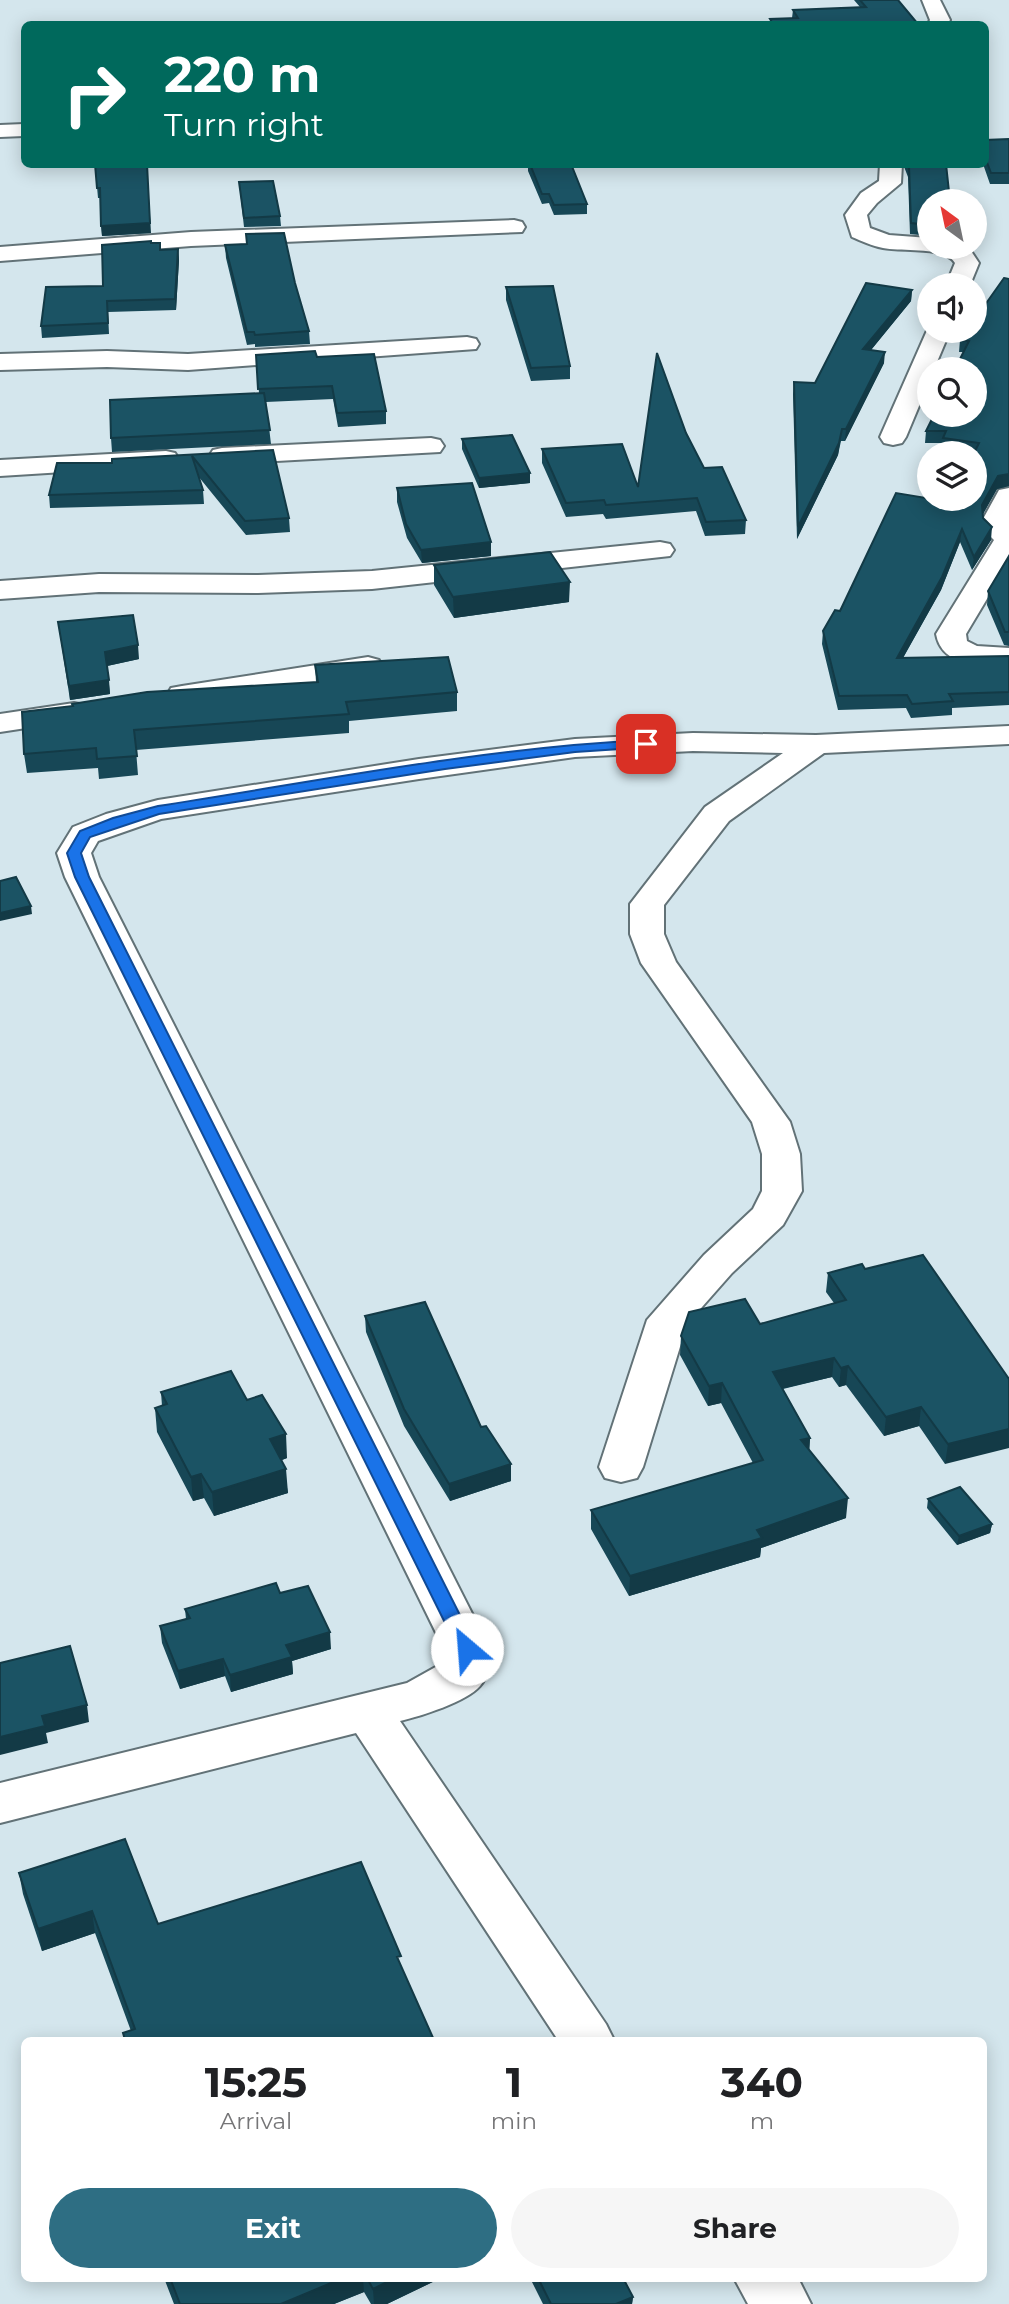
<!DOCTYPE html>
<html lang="en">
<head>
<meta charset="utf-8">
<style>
	:root { --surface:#fff; --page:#f6f6f6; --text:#202124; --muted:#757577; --accent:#2e6e83 }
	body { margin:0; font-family:Montserrat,sans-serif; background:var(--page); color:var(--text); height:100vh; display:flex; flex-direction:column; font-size:26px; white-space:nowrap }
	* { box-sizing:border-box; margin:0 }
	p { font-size:23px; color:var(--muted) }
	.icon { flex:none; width:38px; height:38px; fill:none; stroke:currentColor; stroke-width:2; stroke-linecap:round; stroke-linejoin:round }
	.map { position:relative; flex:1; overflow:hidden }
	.panel { position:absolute; left:21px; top:2037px; width:966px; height:245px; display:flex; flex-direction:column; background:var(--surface); border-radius:10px; box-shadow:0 4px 18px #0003 }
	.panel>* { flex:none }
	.hud { position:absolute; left:21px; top:21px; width:968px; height:147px; border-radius:10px; box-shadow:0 4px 18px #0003; background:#00695c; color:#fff; overflow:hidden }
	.needle { width:46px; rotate:327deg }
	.fabs { position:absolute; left:917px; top:189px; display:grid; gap:14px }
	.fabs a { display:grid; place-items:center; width:70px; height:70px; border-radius:50%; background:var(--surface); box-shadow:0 4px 18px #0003; font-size:35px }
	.pin { position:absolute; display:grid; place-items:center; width:60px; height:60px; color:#fff; margin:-30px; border-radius:14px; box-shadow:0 4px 10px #0006 }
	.me { position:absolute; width:77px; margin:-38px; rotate:333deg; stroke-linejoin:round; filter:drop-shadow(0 0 5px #0008) }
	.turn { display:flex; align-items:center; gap:24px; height:147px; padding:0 28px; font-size:32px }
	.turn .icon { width:91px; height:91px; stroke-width:2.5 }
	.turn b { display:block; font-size:49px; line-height:60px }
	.eta { display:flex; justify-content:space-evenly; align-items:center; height:119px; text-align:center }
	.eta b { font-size:42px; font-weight:700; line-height:49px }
	.action { display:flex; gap:14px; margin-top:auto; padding:14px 28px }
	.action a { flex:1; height:80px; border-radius:42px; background:var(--accent); color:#fff; font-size:28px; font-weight:700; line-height:80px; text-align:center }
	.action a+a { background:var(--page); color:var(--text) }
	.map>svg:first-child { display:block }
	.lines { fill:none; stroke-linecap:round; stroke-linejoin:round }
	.minor-casing { stroke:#627277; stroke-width:4 }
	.minor { fill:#fff; fill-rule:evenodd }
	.wall { fill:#174756 }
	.shaded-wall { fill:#133a46 }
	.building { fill:#1b5364; stroke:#133a46; stroke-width:2 }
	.route { fill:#1a73e8; stroke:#114b97; stroke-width:2 }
</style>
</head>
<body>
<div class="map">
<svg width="1009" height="2304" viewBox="0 0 1009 2304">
	<rect width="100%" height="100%" fill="#d4e6ed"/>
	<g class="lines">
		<g class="minor-casing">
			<path id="minor" d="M922,0H940L950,20L947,24H928L930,20Z
				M24,124V136L0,137V125Z
				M880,164H902L901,183L877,203L867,215L870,228L889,235L929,238V247L969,248L979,263L970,285H946L955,263C945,246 902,252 883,248C872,246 862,241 852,237L845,215L861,193L879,181Z
				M514,220L522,222L525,227L522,232L191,246L0,261V247L191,232Z
				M929,326V331H950L934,369H929V382L906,437L902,443L893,445L884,443L880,437Z
				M467,337L476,339L479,344L476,349L188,370L107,367L0,370V354L107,351L188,354Z
				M431,438L440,440L444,446L440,452L222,464L213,462L209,456L213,450L222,448Z
				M166,451L175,453L179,459L175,465L0,476V460Z
				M1009,488V562L966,634L967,641L977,646L1009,648V666C982,665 942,668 936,634L994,540L983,529V519L999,490Z
				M660,542L670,544L674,550L670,556L372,589L258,593L99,592L0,599V581L99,574L258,575L372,571Z
				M368,657L379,660L383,666L379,672L182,704L171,702L167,695L171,688L182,686Z
				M74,703L85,705L90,712L85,719L0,732V714Z
				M1009,726V744L824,753L729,821L664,905V934L676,962L790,1122L800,1154L802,1191L783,1225L732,1273L687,1324L643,1467L637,1478L621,1482L605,1478L599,1467L647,1320L704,1255L753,1209L762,1191V1154L752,1122L641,963L630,934V904L705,807L783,753L693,751L575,757L419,779L161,819L98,841L91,853L99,877L490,1649C489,1661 489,1676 480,1686C466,1702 421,1716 400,1721L606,2024L614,2040H558L356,1733L0,1823V1783L407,1683L441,1664L444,1649L65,877L57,853L73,827L106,814L158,800L419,759L575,739L693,733L816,735Z
				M734,2278H798L811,2304H748Z"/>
		</g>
		<use href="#minor" class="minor"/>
	</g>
	<path class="wall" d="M854,0H898L918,24H770V19L792,18L793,10L860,7Z
		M1009,139V184H990L983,164H985V140Z
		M95,164L151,233L102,236L100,198H98Z
		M528,164H571L587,204V214L554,215L549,203L542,204L528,171Z
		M903,164H946L929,201V236L910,234L908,177Z
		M239,182L280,216L281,226L244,227Z
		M246,234L295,283L309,331L310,344L255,347V344L247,345L226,258L225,245L246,244Z
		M151,243L160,250L178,249L179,260L176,310L108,312L109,334L42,338L41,326L103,286Z
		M1009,279V486L997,489L982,515L983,518L991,540L972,570L960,542L941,590L903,658L1009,656V705L952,708V715L911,718L906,708L838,710L822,644L823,631L840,611L950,502L975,453H962L941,450L942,443H925L926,431L964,352H959L960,340Z
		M506,287L570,366V379L531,381L506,300Z
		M912,290L911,301L871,350L884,363L845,441H841L838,455L797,539L793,394L794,382L815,383Z
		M256,355L317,357L386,411V424L338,427L333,399L266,402L271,444L112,452L111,438L259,393Z
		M686,433L704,468L746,520L745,534L705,536L696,511L606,519L603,514L566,517L542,463V449L638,487Z
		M462,439L530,473V483L479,488L462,449Z
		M273,450L289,518L290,532L246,535L198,476L203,490L204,504L50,508L49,495L112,463Z
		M397,488L491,556L422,563L407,538L397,502Z
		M1009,556V646L1004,645L987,605L988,591Z
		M434,565L569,602L454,618L434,585Z
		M58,622L139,659L107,666L110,694L70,700Z
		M315,665L457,692V711L349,721V733L136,750L138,775L99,779L98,768L27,773L24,754L316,682Z
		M865,1269L1009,1379L945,1464L919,1426L884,1436L846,1385L839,1387L832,1377L783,1389L810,1438L809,1450L846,1518L761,1548L760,1557L629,1596L591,1529V1510L753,1463L721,1403L708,1406L680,1355L681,1336L760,1324L834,1303L826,1292L828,1273Z
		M365,1316L481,1427L511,1464V1481L450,1501L404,1426L366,1332Z
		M161,1392L247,1400L287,1458L282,1460L288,1493L214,1516L204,1498L193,1501L157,1432L155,1408L162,1406Z
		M928,1499L992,1524L990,1533L957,1545L927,1508Z
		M280,1593L331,1649L292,1661L293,1674L231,1692L225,1676L180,1689L162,1643L160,1626L186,1619L185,1609Z
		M19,1873L158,1924L401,1966L434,2040H124L123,2033L131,2031L95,1933L42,1951L23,1894Z
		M164,2278H441L387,2304H371L364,2292L334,2304H174Z
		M530,2278H623L633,2297L632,2304H543Z"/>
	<path class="shaded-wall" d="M147,164L151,233L102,236L101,226Z
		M178,249L179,260L176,310L175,299Z
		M912,290L911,301L862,361L863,349Z
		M885,352L884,363L845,441L846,429Z
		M842,429L838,455L797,539L798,527Z
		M530,473V483L479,488V478Z
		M1009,474V486L997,489L981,518L982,505L998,476Z
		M992,527L991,540L972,570L974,557Z
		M962,529L960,542L941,590L895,672L897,658Z
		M491,542V556L422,563L421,550Z
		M570,582L569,602L454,618L453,597Z
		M138,645L139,659L107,666L105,652Z
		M109,680L110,694L70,700L69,686Z
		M31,906L32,914L0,921V913Z
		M834,1358L832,1377L772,1391L773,1372Z
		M848,1366L846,1385L839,1387L841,1368Z
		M722,1383L721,1403L708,1406L709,1386Z
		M921,1407L919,1426L884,1436L886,1417Z
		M1009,1429V1448L945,1464L948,1444Z
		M286,1434L287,1458L271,1464L270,1439Z
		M810,1438L809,1457L801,1440Z
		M511,1464V1481L450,1501L449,1484Z
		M286,1469L288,1493L214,1516L212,1492Z
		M201,1474L204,1498L193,1501L191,1477Z
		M848,1498L846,1518L761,1548L760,1557L629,1596L630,1576Z
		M992,1524L990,1533L957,1545L959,1536Z
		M330,1632L331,1649L292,1661L293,1674L231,1692L230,1675L286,1645Z
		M223,1659L225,1676L180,1689L178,1671Z
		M87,1705L89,1722L46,1733L48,1743L0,1755V1737L42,1716Z
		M92,1911L95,1933L42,1951L38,1929Z
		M343,2278H363L364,2292L334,2304H281Z
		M395,2278H441L387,2304H374L373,2289Z
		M633,2297L632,2304H616Z"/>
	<path class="building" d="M860,0H898L918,24H773L770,19L798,18L793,10L866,7Z
		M1009,139V173H991L985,157V140Z
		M95,164H147L150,223L101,226L100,188H97Z
		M530,164H571L587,204L554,205L549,194H542Z
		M908,164H946L950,201H929V225L911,223L909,167Z
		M273,181L280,216L244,218L239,182Z
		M284,233L295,283L309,331L255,335L254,332H247L225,245L247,244L246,234Z
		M151,241V243H160V250L178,249L175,299L107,301L108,323L41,326L46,287L103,286L102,245Z
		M1004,278L1009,279V474L998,476L982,505L983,518L992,527L974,557L962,529L942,577L897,658L1009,656V692L949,694L953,701L912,704L907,695L839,696L823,631L835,610L840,611L896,493L950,502L952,499H975L974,453L979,443L943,438L946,431H926L934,415H975V369H955L969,341L960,340L966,331H975V319Z
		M866,283L912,290L863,349L885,352L846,429H842L839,443L798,527L794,382L815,383Z
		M553,286L570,366L531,368L506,287Z
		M315,351L317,357L374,354L386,411L337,413L332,386L258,389L256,355Z
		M657,353L686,433L704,468L722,467L746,520L706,522L697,498L606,505L604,500L566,503L542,449L622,444L638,487Z
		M264,393L270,430L111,438L110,400Z
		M512,435L530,473L479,478L462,439Z
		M273,450L289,518L245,521L192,456L203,490L49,495L57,463H112V459Z
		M472,483L491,542L421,550L406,524L397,488Z
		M550,552L570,582L453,597L434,565Z
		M1009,556V632H1005L988,591Z
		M133,615L138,645L105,652L109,680L69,686L58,622Z
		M448,657L457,692L346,702L349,714L134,730L137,756L97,759L96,748L24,754L22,712L73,706L72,704L147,692L318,682L315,665Z
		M16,877L31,906L0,913V881Z
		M923,1255L1009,1379V1429L948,1444L921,1407L886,1417L848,1366L841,1368L834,1358L773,1372L810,1438L801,1440L848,1498L757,1530L762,1538L630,1576L591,1510L763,1460L722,1383L709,1386L681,1336L689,1312L745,1299L760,1324L846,1300L828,1273L862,1264L865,1269Z
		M425,1302L481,1427L486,1426L511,1464L449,1484L404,1409L365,1316Z
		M231,1371L247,1400L262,1395L286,1434L270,1439L286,1469L212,1492L201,1474L191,1477L155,1408L167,1404L161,1392Z
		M960,1487L992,1524L959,1536L928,1499Z
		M276,1583L280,1593L308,1586L330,1632L286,1645L292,1657L230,1675L223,1659L178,1671L160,1626L190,1618L185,1609Z
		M70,1646L87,1705L42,1716L45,1726L0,1737V1663Z
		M125,1839L158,1924L361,1862L401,1956L397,1957L434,2040H125L123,2033L135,2029L92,1911L38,1929L19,1873Z
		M170,2278H343L281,2304H180Z
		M367,2278H395L373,2289Z
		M538,2278H623L633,2297L616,2304H551Z"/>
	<path class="route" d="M646,740L650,741V747L575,752L445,769L159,814L90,837L81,853L89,877L477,1649L474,1654L467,1656L460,1654L458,1649L75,877L67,853L80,831L113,818L158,806C320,781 482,748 646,740Z"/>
</svg>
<div class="fabs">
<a><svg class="needle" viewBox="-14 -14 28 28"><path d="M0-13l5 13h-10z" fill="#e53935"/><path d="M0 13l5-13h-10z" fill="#757577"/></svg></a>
<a><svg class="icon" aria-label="sound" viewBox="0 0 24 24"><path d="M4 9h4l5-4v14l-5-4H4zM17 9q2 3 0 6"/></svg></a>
<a><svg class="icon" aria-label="search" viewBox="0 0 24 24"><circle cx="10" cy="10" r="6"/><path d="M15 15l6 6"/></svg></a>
<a><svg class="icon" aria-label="layers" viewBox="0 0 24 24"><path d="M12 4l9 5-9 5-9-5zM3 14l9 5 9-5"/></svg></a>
</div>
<div class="pin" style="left:646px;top:744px;background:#d93025"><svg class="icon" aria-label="arrive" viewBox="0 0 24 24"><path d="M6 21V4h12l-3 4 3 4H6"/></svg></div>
<svg class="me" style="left:467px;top:1649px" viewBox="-20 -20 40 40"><circle r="19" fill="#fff"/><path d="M0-13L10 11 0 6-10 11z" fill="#1a73e8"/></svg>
<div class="hud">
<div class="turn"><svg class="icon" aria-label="right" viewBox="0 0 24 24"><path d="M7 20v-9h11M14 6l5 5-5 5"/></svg><div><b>220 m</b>Turn right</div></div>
</div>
<section class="panel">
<div class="eta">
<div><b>15:25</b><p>Arrival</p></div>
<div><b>1</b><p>min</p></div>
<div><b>340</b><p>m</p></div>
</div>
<div class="action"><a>Exit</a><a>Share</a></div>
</section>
</div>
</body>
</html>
